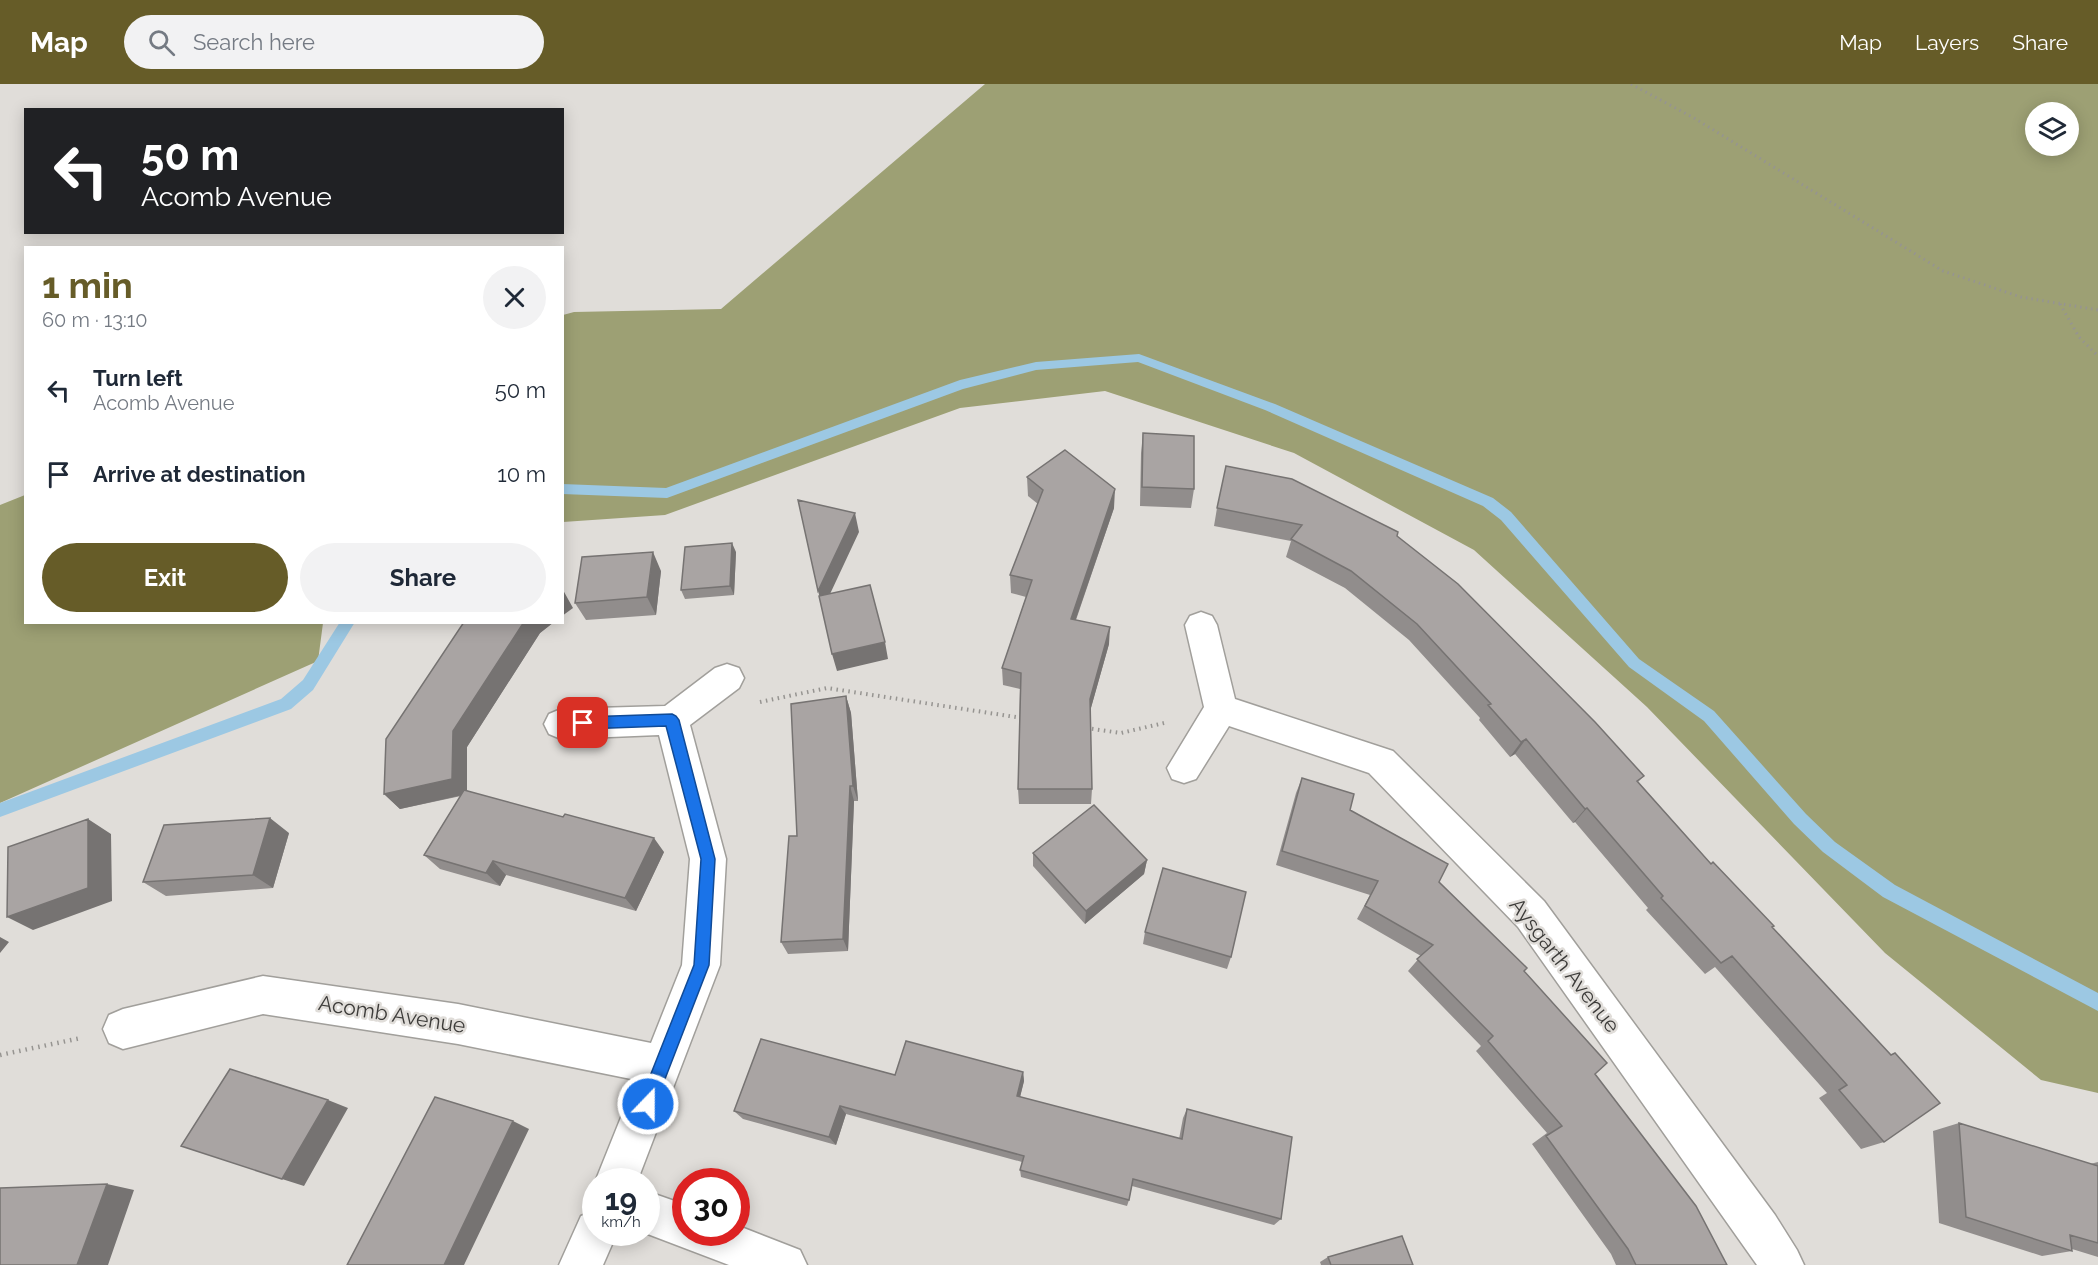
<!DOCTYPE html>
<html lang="en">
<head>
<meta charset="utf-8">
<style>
	:root { --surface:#fff; --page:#f2f2f3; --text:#1f2937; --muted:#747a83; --accent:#665c28 }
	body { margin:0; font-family:Raleway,sans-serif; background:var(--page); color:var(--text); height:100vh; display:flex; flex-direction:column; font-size:22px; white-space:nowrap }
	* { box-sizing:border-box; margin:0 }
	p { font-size:20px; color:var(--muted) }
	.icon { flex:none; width:33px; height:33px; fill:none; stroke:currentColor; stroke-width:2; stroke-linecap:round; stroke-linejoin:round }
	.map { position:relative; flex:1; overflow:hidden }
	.sheet { position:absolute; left:24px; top:162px; width:540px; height:378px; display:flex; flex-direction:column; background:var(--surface); border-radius:0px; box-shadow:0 3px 15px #0003 }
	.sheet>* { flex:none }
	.banner { position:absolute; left:24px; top:24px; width:540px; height:126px; border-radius:0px; box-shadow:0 3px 15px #0003; background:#202124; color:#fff; overflow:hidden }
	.fabs { position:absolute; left:2025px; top:18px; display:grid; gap:12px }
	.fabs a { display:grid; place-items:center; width:54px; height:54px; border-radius:50%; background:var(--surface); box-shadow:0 3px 15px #0003; font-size:30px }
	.speed { position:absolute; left:582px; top:1084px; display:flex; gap:12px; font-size:30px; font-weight:700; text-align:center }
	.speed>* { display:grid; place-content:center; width:78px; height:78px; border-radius:50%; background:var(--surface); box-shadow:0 3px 15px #0003; line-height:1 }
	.speed small { font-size:15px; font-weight:400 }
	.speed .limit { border:9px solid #d22; background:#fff; color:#111 }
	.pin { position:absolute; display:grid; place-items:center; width:51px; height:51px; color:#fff; margin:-26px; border-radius:12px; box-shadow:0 3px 9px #0006 }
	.me { position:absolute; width:66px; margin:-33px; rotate:22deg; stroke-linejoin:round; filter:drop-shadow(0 0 4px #0008) }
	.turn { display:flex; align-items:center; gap:21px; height:126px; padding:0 18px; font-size:27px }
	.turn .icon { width:78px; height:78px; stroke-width:2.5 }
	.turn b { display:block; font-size:42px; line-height:51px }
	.round { display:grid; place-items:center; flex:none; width:63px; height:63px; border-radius:32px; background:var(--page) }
	.headline { display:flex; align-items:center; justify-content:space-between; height:102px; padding:0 18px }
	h1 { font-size:36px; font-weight:700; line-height:45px; color:var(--accent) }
	.primary-button { display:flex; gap:12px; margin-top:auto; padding:12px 18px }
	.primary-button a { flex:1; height:69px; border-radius:36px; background:var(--accent); color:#fff; font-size:24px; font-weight:700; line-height:69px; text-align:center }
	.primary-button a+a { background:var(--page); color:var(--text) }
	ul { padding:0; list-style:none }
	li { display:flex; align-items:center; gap:18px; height:84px; padding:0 18px }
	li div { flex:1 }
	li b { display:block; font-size:22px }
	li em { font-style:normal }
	header { display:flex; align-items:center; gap:36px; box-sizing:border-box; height:84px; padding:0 30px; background:var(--accent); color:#fff }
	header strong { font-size:28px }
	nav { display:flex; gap:33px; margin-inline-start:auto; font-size:21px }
	.search { width:420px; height:54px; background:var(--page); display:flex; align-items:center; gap:15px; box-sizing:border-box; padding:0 21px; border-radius:33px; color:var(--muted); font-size:22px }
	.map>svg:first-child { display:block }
	.forest { fill:#9da074; fill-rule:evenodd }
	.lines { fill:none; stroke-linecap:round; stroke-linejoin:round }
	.stream { fill:#9cc8e3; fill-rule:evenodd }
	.minor-casing { stroke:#a19f9b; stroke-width:3 }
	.path-far2 { stroke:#969491; stroke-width:3; stroke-dasharray:1.5 4; stroke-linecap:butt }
	.path-far1 { stroke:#969491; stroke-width:4; stroke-dasharray:1.5 4.5; stroke-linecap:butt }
	.path { stroke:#969491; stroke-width:4.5; stroke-dasharray:1.5 5; stroke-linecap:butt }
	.minor { fill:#fff; fill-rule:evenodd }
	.wall { fill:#918d8c }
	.shaded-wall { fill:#767372 }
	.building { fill:#a9a4a3; stroke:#767372; stroke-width:1.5 }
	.route { fill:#1a73e8; stroke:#114b97; stroke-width:1.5 }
	.labels { text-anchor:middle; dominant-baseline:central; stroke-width:5; stroke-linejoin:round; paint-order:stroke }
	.street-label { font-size:21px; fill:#3d3c3a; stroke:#e0ddd9 }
</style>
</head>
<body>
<header>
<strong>Map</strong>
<div class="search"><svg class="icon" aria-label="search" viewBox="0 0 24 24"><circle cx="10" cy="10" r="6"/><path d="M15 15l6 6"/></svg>Search here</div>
<nav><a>Map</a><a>Layers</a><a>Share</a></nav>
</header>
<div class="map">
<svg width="2098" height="1181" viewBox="0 0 2098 1181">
	<rect width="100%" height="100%" fill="#e0ddd9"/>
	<path class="forest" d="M985,0H2098V1009L2041,996L1885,869L1647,623L1474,466L1294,369L1105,307L960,324L665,431L563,438V231L574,228L721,225ZM2036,28H2068V62H2036Z
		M25,411L26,538L323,539L318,577L0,719V421Z"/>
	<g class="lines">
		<path class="stream" d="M1139,270L1275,320L1493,414L1511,428L1639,575L1714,627L1806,730L1835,758L1895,801L2098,909V927L1883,813L1823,768L1794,740L1704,637L1629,583L1501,436L1483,422L1265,326L1138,278L1036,286L963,305L667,414L562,410V400L666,404L960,296L1036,278Z
			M340,538H355L313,606L291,625L0,733V719L281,615L303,596Z"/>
		<g class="minor-casing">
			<path id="minor" d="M1201,528L1212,532L1217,541L1235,615L1393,667L1544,817L1775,1131L1797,1166L1804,1181H1757L1518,843L1369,689L1229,642L1196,695L1184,699L1172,695L1167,684L1204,623L1185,541L1190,532Z
				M727,580L739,584L744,594L739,604L690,641L726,775L720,881L637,1098H595L636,996L458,960L263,930L123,965L109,959L103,945L109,931L123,925L263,892L458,920L651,959L682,881L690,775L659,651L561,655L549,650L544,640L549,630L561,625L665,622L715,584Z
				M646,1107L686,1121V1149H736V1141L800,1166L807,1181H729L645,1149Z
				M596,1126V1149H617L603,1181H559L581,1132Z"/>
		</g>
		<path class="path-far2" d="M1631,0L1694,34L1943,187L2021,213L2098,226
			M2060,220L2079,253L2098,272"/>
		<path class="path-far1" d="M760,618L827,604L1022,634
			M1086,644L1121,649L1164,639"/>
		<path class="path" d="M0,971L81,954"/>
		<use href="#minor" class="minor"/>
	</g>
	<path class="wall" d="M1143,349L1194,405L1191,424L1140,422L1141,369Z
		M1027,393L1114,424L1076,536L1109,560L1090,627L1092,705L1091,720H1019L1018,705L1020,605L1003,601L1002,584L1026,513L1011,509L1010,491L1038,420L1028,412Z
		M1217,424L1397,452L1644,692L1638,698L1711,780L1772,843L1890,971L1895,969L1884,1058L1861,1065L1819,1014L1827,1009L1715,883L1705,890L1646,826L1648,824L1575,738L1573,739L1515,670L1510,673L1479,636L1480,634L1409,556L1345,504L1286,473L1291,457L1214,442Z
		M736,468L734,511L685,515L681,506Z
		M661,487L656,531L586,536L575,519Z
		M464,538H554L540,549L467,663V707L664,768L636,827L506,791L500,802L440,785L424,771L461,712L400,725L384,710Z
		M846,612L851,629L858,717H854L848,867L788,870L781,858L797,752Z
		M1302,694L1350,726L1439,798L1524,887L1727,1181H1616L1611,1170L1532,1060L1547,1049L1476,967L1481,962L1408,887L1421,872L1357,835L1370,811L1276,781L1296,709Z
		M289,749L273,804L166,812L143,798Z
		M1033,769L1147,776L1144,790L1085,840L1033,782Z
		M1145,848L1231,873L1227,885L1143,860Z
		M1023,988L1024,997L1020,1013L1179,1055L1183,1034L1187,1025L1281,1135L1274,1141L1132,1102L1129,1116L1127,1122L1021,1093L1020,1086L1022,1078L846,1030L836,1061L743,1035L734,1027L895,991Z
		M1959,1039L2090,1080L2098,1078V1173L2072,1165V1167L2042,1172L1939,1139L1933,1047Z
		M1328,1173L1413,1181H1321L1320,1178Z"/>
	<path class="shaded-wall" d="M1115,405L1114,424L1070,552L1071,535Z
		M855,429L859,448L823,525L818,507Z
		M732,459L736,468L734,511L730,502Z
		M653,468L661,487L656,531L647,513Z
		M563,506L573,524L562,532V506Z
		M524,538H554L540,549L467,663V710L400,725L384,710Z
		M1110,543L1109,560L1089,631L1090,615Z
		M885,558L888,575L837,587L832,570Z
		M846,612L851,629L858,717L853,702Z
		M1526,655L1515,670L1510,673L1521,658Z
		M850,702L854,717L848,867L843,855Z
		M1587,724L1575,738L1573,739L1585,725Z
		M270,734L289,749L273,804L253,791Z
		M88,735L111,750L112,817L33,846L7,833Z
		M654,754L664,768L636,827L625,814Z
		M1147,776L1144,790L1085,840L1086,827Z
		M493,777L506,791L500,802L486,789Z
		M0,853L9,858L0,869Z
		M1023,988L1024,997L1018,1021L1017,1012Z
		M328,1016L348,1024L304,1102L282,1095Z
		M840,1022L846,1030L836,1061L829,1053Z
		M513,1037L529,1045L464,1181H444Z
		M107,1100L134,1106L108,1181H77Z"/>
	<path class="building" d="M1143,349L1194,352V405L1142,403Z
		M1065,366L1115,405L1071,535L1110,543L1090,615L1092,705H1018L1021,589L1002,584L1032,496L1010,491L1043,406L1027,393Z
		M1226,382L1292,395L1398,448L1397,452L1458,500L1595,638L1644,692L1637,697L1711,780L1713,778L1774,842L1772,843L1891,971L1895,969L1940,1019L1884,1058L1839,1006L1847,1001L1732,872L1721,879L1661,814L1663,812L1587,724L1585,725L1526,655L1521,658L1488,621L1491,620L1417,540L1351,487L1291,455L1302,441L1217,424Z
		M798,416L855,429L818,507Z
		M732,459L730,502L681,506L685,463Z
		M653,468L647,513L575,519L582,473Z
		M870,501L885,558L832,570L819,512Z
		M464,538H524L453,647L452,695L384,710L386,655Z
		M846,612L853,702H850L843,855L781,858L789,752H797L791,620Z
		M1302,694L1354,710L1350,726L1448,780L1439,798L1527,884L1524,887L1607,979L1595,990L1696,1122L1727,1181H1636L1628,1165L1546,1052L1562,1042L1488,957L1493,952L1417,875L1433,861L1365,822L1378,797L1282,767Z
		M464,706L563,733L565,730L654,754L625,814L493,777L486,789L424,771Z
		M1094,721L1147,776L1086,827L1033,769Z
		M270,734L253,791L143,798L164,741Z
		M88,735V804L7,833L8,763Z
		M1163,784L1246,808L1231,873L1145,848Z
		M761,955L895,991L906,957L1023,988L1017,1012L1182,1055L1187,1025L1292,1053L1281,1135L1133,1095L1129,1116L1020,1086L1024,1072L840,1022L829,1053L734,1027Z
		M230,985L328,1016L282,1095L181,1062Z
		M435,1013L513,1037L444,1181H347Z
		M1959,1039L2098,1082V1159L2070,1151L2072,1167L1966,1133Z
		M107,1100L77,1181H0V1104Z
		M1402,1152L1413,1181H1331L1328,1173Z"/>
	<path class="route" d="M672,630L676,632L679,636L715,775L709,881L653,1026L648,1028L642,1026L639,1020L694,881L701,775L666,642L583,645L578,643L576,639L578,635L583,633Z"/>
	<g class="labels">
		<g class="street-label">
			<text transform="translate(1565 881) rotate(52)">Aysgarth Avenue</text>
			<text transform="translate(392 930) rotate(9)">Acomb Avenue</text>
		</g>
	</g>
</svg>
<div class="fabs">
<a><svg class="icon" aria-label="layers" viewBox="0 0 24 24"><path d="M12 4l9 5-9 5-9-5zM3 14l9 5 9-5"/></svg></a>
</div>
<div class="speed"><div>19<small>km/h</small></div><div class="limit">30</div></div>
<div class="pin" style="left:583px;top:639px;background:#d93025"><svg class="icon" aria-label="arrive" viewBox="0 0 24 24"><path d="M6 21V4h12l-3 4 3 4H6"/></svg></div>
<svg class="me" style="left:648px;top:1020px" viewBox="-20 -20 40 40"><circle r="17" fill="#1a73e8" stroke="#fff" stroke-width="3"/><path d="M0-11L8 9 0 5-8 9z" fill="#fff"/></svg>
<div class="banner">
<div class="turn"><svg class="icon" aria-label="left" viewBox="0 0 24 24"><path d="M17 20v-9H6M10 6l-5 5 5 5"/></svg><div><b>50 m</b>Acomb Avenue</div></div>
</div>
<section class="sheet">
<div class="headline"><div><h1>1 min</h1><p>60 m · 13:10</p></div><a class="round"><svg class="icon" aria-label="close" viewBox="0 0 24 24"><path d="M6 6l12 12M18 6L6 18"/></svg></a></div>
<ul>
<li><svg class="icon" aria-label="left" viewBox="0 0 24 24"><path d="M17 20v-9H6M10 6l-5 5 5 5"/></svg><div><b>Turn left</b><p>Acomb Avenue</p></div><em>50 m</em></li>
<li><svg class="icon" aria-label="arrive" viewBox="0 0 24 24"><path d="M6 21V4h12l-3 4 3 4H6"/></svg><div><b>Arrive at destination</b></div><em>10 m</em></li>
</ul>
<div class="primary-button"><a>Exit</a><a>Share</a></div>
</section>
</div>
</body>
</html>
